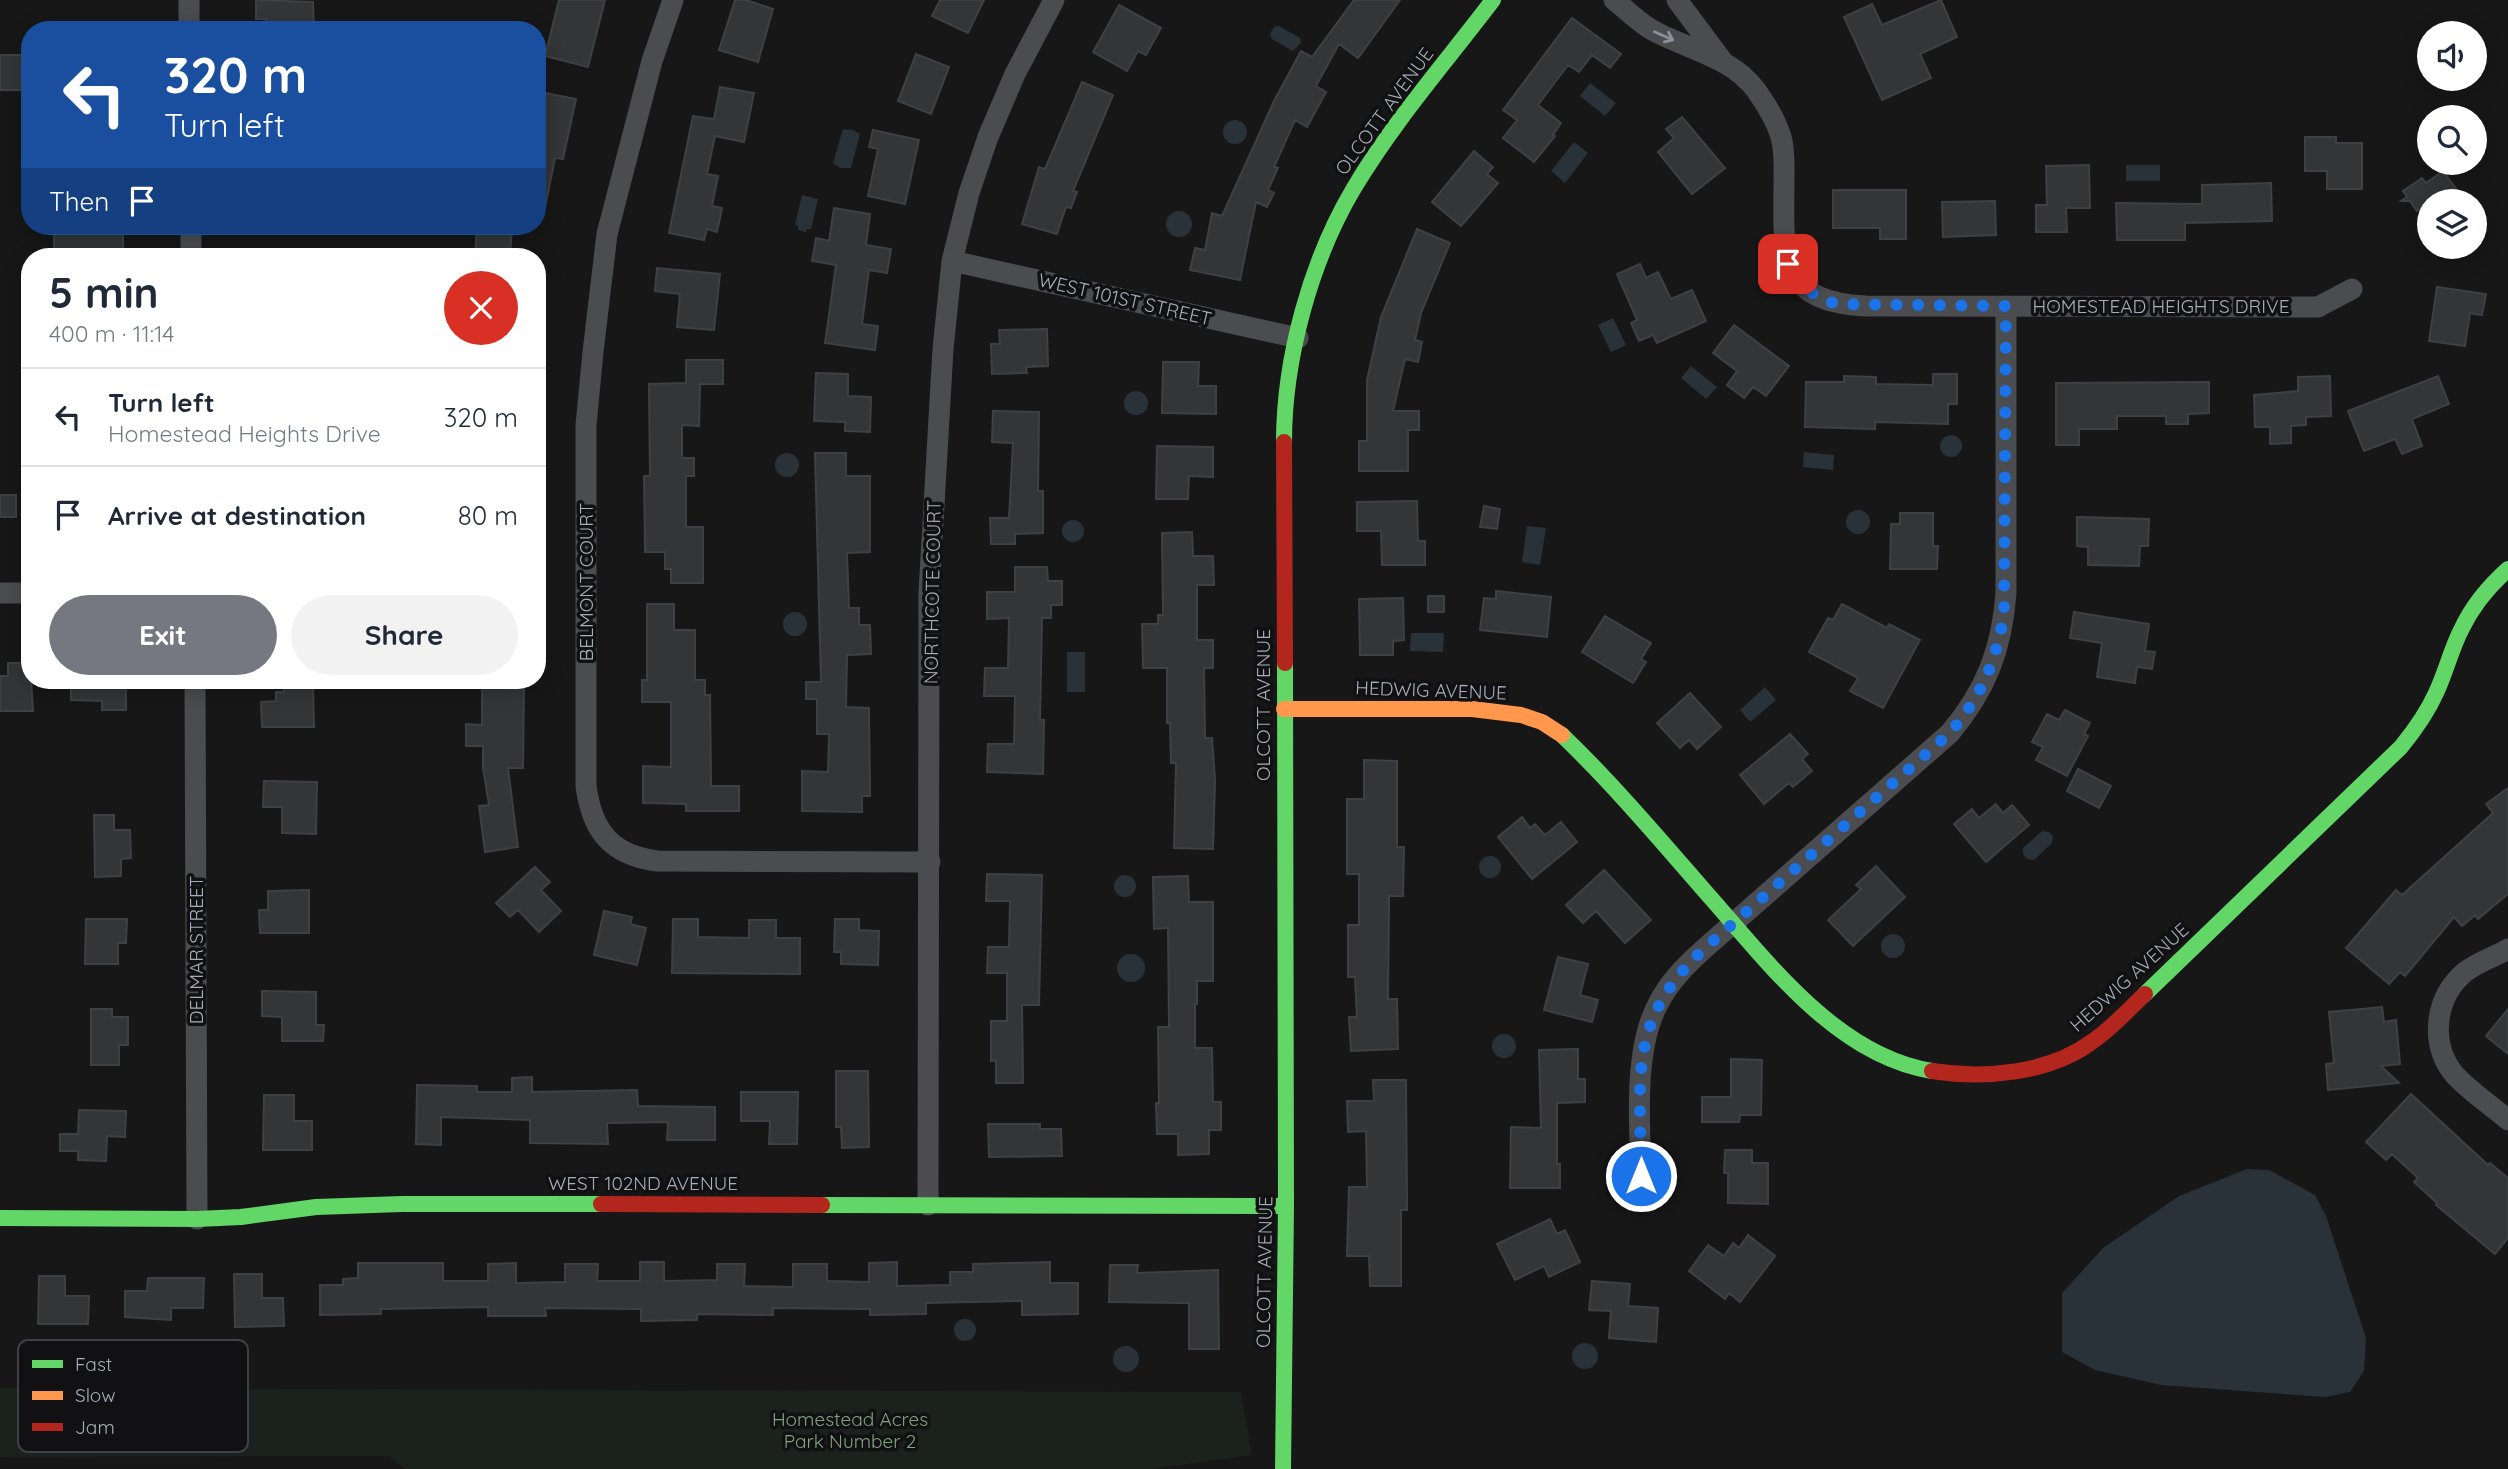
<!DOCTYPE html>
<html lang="en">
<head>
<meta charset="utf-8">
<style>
	:root { --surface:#fff; --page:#f2f2f3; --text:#1f2937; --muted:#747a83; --line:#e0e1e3; --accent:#757880 }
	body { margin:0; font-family:Quicksand,sans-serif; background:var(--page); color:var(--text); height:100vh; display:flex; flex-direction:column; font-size:26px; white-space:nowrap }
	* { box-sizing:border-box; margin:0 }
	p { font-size:23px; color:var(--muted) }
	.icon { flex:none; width:38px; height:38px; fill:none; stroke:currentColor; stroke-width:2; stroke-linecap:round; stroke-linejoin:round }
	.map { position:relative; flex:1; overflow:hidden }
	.panel { position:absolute; left:21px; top:248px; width:525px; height:441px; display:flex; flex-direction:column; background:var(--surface); border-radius:28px; box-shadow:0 4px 18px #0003 }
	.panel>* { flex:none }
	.guide { position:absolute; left:21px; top:21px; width:525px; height:214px; border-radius:28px; box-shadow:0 4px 18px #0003; background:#1a4fa0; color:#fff; overflow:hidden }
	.tools { position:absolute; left:2417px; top:21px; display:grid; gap:14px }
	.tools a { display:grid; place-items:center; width:70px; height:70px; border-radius:50%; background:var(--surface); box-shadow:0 4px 18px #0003; font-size:35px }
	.pin { position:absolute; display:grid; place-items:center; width:60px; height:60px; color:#fff; margin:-30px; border-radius:14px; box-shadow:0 4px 10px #0006 }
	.me { position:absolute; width:77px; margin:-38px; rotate:0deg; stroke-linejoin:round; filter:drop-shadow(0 0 5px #0008) }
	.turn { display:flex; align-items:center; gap:24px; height:147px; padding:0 28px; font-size:32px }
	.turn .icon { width:91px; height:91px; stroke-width:2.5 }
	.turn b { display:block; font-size:49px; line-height:60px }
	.then { display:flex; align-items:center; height:66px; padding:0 28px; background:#0003; gap:14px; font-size:26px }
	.round { display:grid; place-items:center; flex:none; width:74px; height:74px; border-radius:37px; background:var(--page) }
	.overview { display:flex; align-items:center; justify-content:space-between; height:119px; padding:0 28px }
	h1 { font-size:42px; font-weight:700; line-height:52px }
	.cta { display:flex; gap:14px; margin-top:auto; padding:14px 28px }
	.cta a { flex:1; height:80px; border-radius:42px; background:var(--accent); color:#fff; font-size:28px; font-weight:700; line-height:80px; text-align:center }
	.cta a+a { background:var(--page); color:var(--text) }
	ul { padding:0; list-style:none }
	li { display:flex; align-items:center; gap:21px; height:98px; padding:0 28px; border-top:2px solid var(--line) }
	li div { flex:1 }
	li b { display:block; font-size:26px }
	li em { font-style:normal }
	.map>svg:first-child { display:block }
	.green { fill:#1b211c }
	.water { fill:#2a3239 }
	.building { fill:#343537; stroke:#3f4043; stroke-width:2 }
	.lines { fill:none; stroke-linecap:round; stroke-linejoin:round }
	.street { stroke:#4b4c50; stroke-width:21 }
	.fast { stroke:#63d668; stroke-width:16 }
	.slow { stroke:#ff974d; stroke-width:16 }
	.jam { stroke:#b3261e; stroke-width:16 }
	.oneway { stroke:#8c9099 }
	.route { stroke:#1a73e8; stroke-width:12; stroke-dasharray:0 21.6 }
	.labels { text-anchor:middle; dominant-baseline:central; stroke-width:7; stroke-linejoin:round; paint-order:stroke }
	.street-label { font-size:19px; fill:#a8adb8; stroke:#111113 }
	.park-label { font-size:19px; fill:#7fa381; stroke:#111113 }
	.key { fill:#111113; stroke:#3e4045; stroke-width:2 }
	.key-label { font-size:19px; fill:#a8adb8 }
</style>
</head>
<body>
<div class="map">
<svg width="2508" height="1469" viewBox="0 0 2508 1469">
	<rect width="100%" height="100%" fill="#171717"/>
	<path class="green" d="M0,1388L1241,1392L1252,1455L1153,1469H406L389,1456L0,1457Z"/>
	<path class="water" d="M1279,26L1300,38L1301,43L1293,51L1272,39L1270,34L1274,27Z
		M1590,83L1616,103L1605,116L1580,96Z
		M1223 132a12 12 0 1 1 24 0a12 12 0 1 1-24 0Z
		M843,129L853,130L860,134L851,168H840L833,163Z
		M1574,142L1588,153L1565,183L1551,171Z
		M2126,165H2160V181H2126Z
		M802,195L818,199L811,229H807L806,232L798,230V226L795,225Z
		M1166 224a13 13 0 1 1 26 0a13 13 0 1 1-26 0Z
		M1613,318L1626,345L1611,352L1598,325Z
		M1691,366L1717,387L1706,399L1681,378Z
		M1124 403a12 12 0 1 1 24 0a12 12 0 1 1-24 0Z
		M1940 446a11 11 0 1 1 22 0a11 11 0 1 1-22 0Z
		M1804,452L1834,455L1833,470L1803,467Z
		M775 465a12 12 0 1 1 24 0a12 12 0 1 1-24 0Z
		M1846 522a12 12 0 1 1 24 0a12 12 0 1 1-24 0Z
		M1062 531a11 11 0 1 1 22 0a11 11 0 1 1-22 0Z
		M1527,526L1546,528L1540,565L1522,562Z
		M783 624a12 12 0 1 1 24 0a12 12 0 1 1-24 0Z
		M1411,633H1444L1443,652L1410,651Z
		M1067,652H1085V692H1067Z
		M1765,687L1776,700L1750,722L1740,710Z
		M2042,831L2049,832L2053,836L2052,843L2034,860L2027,859L2023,854V848Z
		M1479 867a11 11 0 1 1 22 0a11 11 0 1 1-22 0Z
		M1114 886a11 11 0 1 1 22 0a11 11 0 1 1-22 0Z
		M1881 946a12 12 0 1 1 24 0a12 12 0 1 1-24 0Z
		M1117 968a14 14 0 1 1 28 0a14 14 0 1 1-28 0Z
		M1492 1046a12 12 0 1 1 24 0a12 12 0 1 1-24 0Z
		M2247,1169L2269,1170L2315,1195L2326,1216L2366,1338L2364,1371L2350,1392L2325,1397L2161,1385L2095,1370L2062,1352V1293L2103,1248L2179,1196Z
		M954 1330a11 11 0 1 1 22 0a11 11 0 1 1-22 0Z
		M1572 1356a13 13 0 1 1 26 0a13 13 0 1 1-26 0Z
		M1113 1359a13 13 0 1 1 26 0a13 13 0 1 1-26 0Z"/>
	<path class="building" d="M256,0L313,2L314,30H266V19H256Z
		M559,0H605L588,67L545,56Z
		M735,0H746L773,9L758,62L719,50Z
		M940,0H984L968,33L932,16Z
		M1354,0H1400L1358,58L1339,44L1316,86L1326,92L1307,127L1295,120L1274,167L1278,168L1268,190L1274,193L1267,207L1256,202L1240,280L1190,270L1195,248L1205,250L1212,213L1222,216L1274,101L1301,51L1312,57Z
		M1941,0L1957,37L1920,54L1931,78L1882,100L1844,17L1872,4L1882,25Z
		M1119,5L1161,28L1146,55L1138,51L1127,71L1093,52Z
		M1572,18L1621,54L1610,68L1592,55L1579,72L1568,65L1538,105L1561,123L1553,135L1555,136L1534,162L1503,138L1517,120L1503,110Z
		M916,54L949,67L931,114L898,101Z
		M0,55H24V90H0Z
		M1082,82L1113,95L1073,191L1077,192L1071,208L1066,207L1057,234L1022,224L1039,167L1045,169Z
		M720,87L754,93L744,142L715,136L707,174L718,176L712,206L722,208L717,232L707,229L704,240L669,233L693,116L714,119Z
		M540,92L576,99L563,159L555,158L545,208L537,207V107Z
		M1682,117L1725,168L1692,194L1658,152L1674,138L1666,129Z
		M873,130L919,140L905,204L868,196L878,149L869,147Z
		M2305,137H2336V143H2362V189H2327V171H2305Z
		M1474,151L1493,167L1487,174L1498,183L1461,226L1432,202Z
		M2089,165L2090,208H2066L2067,232H2036V205H2047L2046,166Z
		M2443,171L2465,201H2429L2417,211L2410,201H2401L2407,197L2403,191L2422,178L2426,183Z
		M2271,183L2272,221L2185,223V240H2117L2116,203L2202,204V185Z
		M1833,190H1906V239H1880V228H1833Z
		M1995,201L1996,235L1943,237L1942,202Z
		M834,208L870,214L866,245L891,249L887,273L869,270L862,324L878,326L875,350L825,343L836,265L812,261L816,238L829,241Z
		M54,226L123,227V253L54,254Z
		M477,226H512L510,257H475Z
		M1417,229L1450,243L1421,313L1415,340L1422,342L1418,362L1405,359L1393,411H1419V430H1408V471H1359V441H1367V380L1381,317Z
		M1640,264L1646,278L1658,272L1671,299L1692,290L1706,321L1657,343L1653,335L1639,341L1631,323L1637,320L1617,274Z
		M657,268L720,274L714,330L677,327L680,294L655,291Z
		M2437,287L2486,294L2482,315L2470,313L2465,346L2429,341Z
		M1734,325L1789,366L1766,396L1753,387L1744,398L1727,385L1737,371L1713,353Z
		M1047,329L1048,366L1026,367L1027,373L992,374L991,344H1000L999,330Z
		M686,360H723V384H700L699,426L682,425V458H694V476H686V527H703V583H671V569H665V552H645L644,476H650L649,384L686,383Z
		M1163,362H1199L1198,386H1216V414L1162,413Z
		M816,373L848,374V396L871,397L870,432L845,431V422L814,421Z
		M1933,374H1957V404H1948V424L1875,422V429L1805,427L1806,382H1844V376L1876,377V384L1933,385Z
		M2330,376L2331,416L2306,417V425L2291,426V443L2270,444V427H2255L2254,395L2298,391V377Z
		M2438,376L2449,404L2412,419L2422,446L2402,454L2395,439L2364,451L2348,411Z
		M2209,382V413L2188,414V424H2166V416H2117V429H2079V445H2056V383Z
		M993,411L1039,412L1038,491H1043V533L1015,534V544H991L990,518H1009L1013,443L992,442Z
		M1157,446L1213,447V477L1189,476L1188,499H1156Z
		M815,453H846V476H870V552L847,553L849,608H859V625H870L871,654L847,655L846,707L869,708L870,796H862V812L802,811V771L828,772L829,734H817V699H806V682H821Z
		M0,495H16V517H0Z
		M1417,501L1418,541H1425V565H1382L1381,531H1357V502Z
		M1484,506L1500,509L1497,529L1480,527Z
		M1900,513H1933V546H1938L1937,569H1890L1891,524H1900Z
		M2077,517L2149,519L2148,546H2140L2139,566L2088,565V547L2077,546Z
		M1192,532L1193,556H1213L1214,585H1197V640H1213V668H1204L1205,738H1212L1215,780L1213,849L1174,848L1176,763H1171L1170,723H1167V668H1143L1142,624H1158V615H1163L1162,533Z
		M1015,567H1047L1048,581H1062V605H1051V618H1042L1040,720H1044L1043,774L987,772L988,744H1014L1015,696H984L985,668H1008L1009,618L987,619V592H1015Z
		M1496,591L1551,597L1547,637L1480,630L1484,598L1496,599Z
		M1428,596H1444V612H1428Z
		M1403,598L1404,640L1393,641V655H1360L1359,599Z
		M647,604H674V630H695V680H705V695H710L711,786H739V811H686V804L643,803V766L671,767V702H642V680H647Z
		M1842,604L1887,628L1889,624L1920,640L1883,708L1850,691L1858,678L1809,652L1828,618L1833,620Z
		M2074,612L2149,624L2145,651L2155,652L2152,669L2137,667L2135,683L2097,677L2102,643L2070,638Z
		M1605,616L1651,643L1641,659L1646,662L1633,683L1582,652Z
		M8,663H30L33,711H0V676H8Z
		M71,681H126V710H102V701L71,700Z
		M284,681H313L314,727H262L261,702L276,701V692H284Z
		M482,681H524L523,768H508L518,847L485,852L479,806L489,805L483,768V746H466V724L482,725Z
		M1690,693L1721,727L1697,749L1689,740L1680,748L1657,723Z
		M2065,710L2090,723L2084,734L2088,736L2067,776L2036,760L2043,747L2032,742L2047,714L2059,720Z
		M1790,734L1808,754L1802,759L1812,771L1793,787L1789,783L1764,804L1740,775Z
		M1364,760L1397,761V847H1404L1403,896H1389L1388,999H1397L1398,1049L1351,1051L1349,1017H1357L1355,977H1348V925H1359V874H1347V799H1364Z
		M2078,769L2111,786L2099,808L2067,791Z
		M264,781L317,782L316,834L282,833V807H263Z
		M2508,788V894L2478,919L2475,915L2462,926L2454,917L2405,976L2400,972L2389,984L2346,948L2396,890L2402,895L2493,813L2486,804Z
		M1996,804L2003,813L2012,805L2029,825L1986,862L1954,824L1972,809L1979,818Z
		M94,815H114V830H130L131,858L121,859V876L95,877Z
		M1522,817L1530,828L1535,824L1545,835L1561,822L1577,842L1532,879L1498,837Z
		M1876,866L1905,897L1853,946L1828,920L1861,889L1856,885Z
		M535,867L550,882L541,890L561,911L539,932L518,910L510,917L496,903Z
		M1604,870L1651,920L1625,943L1596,911L1583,923L1566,905Z
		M987,874L1042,875L1039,1005H1022L1023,1083H996V1060L991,1061V1021H1007V973H987L988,947H1009L1010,901H986Z
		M1188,876L1189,902H1213V981H1197V1004H1195V1048H1212L1213,1102H1221V1130H1209V1154L1178,1155V1134H1157L1156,1103H1159L1158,1027H1169L1168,928L1154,929L1153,877Z
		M309,890V933H260L259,910H268V891Z
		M604,911L632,917L630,924L646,928L637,965L594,955Z
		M86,919H127L126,943H118V964H85Z
		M673,919H698V937L749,938V920H776V938H800V974L672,973Z
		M835,919H859V930L879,931L878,965L841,964V952H834Z
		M1558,957L1588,964L1580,995L1598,1000L1592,1022L1544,1010Z
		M262,991L316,992V1025H324L323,1041H282V1017L262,1016Z
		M2382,1007L2384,1022L2396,1020L2400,1064L2381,1066L2399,1083L2328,1090L2326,1064L2334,1063L2329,1012Z
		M91,1009H112V1017H128V1045H119V1065H91Z
		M2508,1009V1054L2486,1036Z
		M1578,1049V1079H1585V1102L1557,1103V1164H1560V1188H1510L1511,1127L1541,1128L1539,1050Z
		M1731,1059L1762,1060L1761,1115H1740L1739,1122H1702V1097H1731Z
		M836,1071H868L869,1147L842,1148L841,1127H836Z
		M532,1077V1092L637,1090L638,1106L715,1107V1140H667L668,1122L607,1123L608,1144L530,1143V1120L441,1117V1145L416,1144L417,1085L477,1086V1092H512V1078Z
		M1373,1080H1406L1407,1210H1401V1286H1370L1369,1256H1347L1349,1187H1367L1366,1131L1348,1132L1347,1101H1374Z
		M741,1092H798L797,1144H769L770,1121H741Z
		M2411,1094L2488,1165L2490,1163L2508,1178V1238L2495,1254L2436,1205L2437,1203L2414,1182L2418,1178L2392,1154L2386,1160L2366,1142Z
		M264,1095H294V1121H312V1150H263Z
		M79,1110L126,1111L125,1137L107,1136L106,1161L78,1160V1151H60V1134H78Z
		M988,1124H1040V1129H1061L1062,1156L989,1157Z
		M1725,1150H1752V1163H1768V1204L1728,1203V1173H1724Z
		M1550,1219L1557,1234L1565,1230L1580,1262L1549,1277L1544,1266L1515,1280L1497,1244Z
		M1748,1235L1775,1256L1740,1302L1729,1293L1725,1299L1689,1271L1708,1245L1724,1256L1733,1243L1739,1248Z
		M640,1262H664V1281L717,1280V1264H745L744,1286L793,1287V1264H827V1281L869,1282V1263L897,1262V1286L950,1285V1272H973V1264L1050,1262V1283H1078V1314L1022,1315V1301L926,1303V1314L870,1315V1309L773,1308V1315L697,1314V1320L641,1321V1309L545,1308L546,1316H488V1307L381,1309V1314L320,1315V1285H343V1279L358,1278V1263H443V1281H488V1264L516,1263V1283L565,1282V1264H598L597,1281H640Z
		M1110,1265H1138L1137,1273L1218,1270L1219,1349H1189V1303L1109,1302Z
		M234,1274H262V1298H283L284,1326L235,1327Z
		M39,1276H65V1296H89L88,1324H38Z
		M148,1278H204L203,1308H171V1320L125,1317V1291H147Z
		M1592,1281L1630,1284L1628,1306L1658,1308L1656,1342L1609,1338L1611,1311L1589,1310Z"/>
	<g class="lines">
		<path class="street" d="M189,0V30
			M673,0L652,61L607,234L593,352L586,425V786C592,831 611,855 657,861L930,862
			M1614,0C1627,10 1641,25 1656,32C1690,50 1731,57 1756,90C1766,104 1776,120 1781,137C1785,150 1784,165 1784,179C1784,252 1775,302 1866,306L2318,307L2352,289
			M1677,0L1721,59
			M191,226V257
			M952,261L1298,338
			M0,593H30
			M195,681L197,1219
			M2508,949C2494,957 2478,962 2465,972C2435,997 2429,1043 2454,1074C2469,1091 2491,1105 2508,1120
			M1642,1199C1641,1143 1631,1056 1657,1006C1668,983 1686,965 1705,948L1950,733C1986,690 2002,649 2006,593V306
			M928,1205L929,592L943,349L952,261L969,193L988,137L1015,74L1054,0"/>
		<path class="fast" d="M1284,442C1284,358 1311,260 1354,188C1394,121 1446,62 1493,0
			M1562,735C1615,786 1662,842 1710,897C1769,964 1838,1056 1932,1071
			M2145,994L2401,747C2414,731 2427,713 2436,693C2446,672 2451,649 2462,628C2473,605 2489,586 2508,569
			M822,1205L1286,1206
			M0,1218L197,1219L241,1217L316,1207L402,1204H601
			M1283,1469L1286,1206L1285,663"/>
		<path class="slow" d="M1284,709H1472L1521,715L1542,722L1562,735"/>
		<path class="jam" d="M1284,442L1285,663
			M1932,1071C1984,1079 2049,1074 2093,1041C2112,1028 2128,1010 2145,994
			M601,1204L822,1205"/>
	</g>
	<defs><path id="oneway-shaft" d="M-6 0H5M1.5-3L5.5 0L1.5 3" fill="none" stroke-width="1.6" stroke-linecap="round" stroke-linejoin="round" transform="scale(1.75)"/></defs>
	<use class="oneway" href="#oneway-shaft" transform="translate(1664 36) rotate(24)"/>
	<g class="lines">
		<path class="route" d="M1641,1176C1641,1078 1626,1021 1705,948L1950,733C1982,695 1996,662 2004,613L2006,306L1837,304C1813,297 1800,286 1788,264"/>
	</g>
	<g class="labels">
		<g class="street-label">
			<text transform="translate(1384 111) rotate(-54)">OLCOTT AVENUE</text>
			<text transform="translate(1125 299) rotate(13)">WEST 101ST STREET</text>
			<text x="2161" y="306">HOMESTEAD HEIGHTS DRIVE</text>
			<text transform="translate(586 582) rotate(-90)">BELMONT COURT</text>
			<text transform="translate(932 592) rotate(-89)">NORTHCOTE COURT</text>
			<text transform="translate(1431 690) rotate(2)">HEDWIG AVENUE</text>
			<text transform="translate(1263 705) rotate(-90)">OLCOTT AVENUE</text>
			<text transform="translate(196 950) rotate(-90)">DELMAR STREET</text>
			<text transform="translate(2129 977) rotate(-42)">HEDWIG AVENUE</text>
			<text x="643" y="1183">WEST 102ND AVENUE</text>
			<text transform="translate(1264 1272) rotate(-89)">OLCOTT AVENUE</text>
		</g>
		<g class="park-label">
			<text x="850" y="1419">Homestead Acres<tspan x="850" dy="22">Park Number 2</tspan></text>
		</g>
	</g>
	<rect x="18" y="1340" width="230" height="112" rx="10" class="key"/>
	<rect x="32" y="1360" width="31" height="8" fill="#63d668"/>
	<rect x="32" y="1391" width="31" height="9" fill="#ff974d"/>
	<rect x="32" y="1423" width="31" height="8" fill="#b3261e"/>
	<g class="key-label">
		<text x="75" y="1371">Fast</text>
		<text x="75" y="1402">Slow</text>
		<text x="75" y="1434">Jam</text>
	</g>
</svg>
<div class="tools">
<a><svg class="icon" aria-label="sound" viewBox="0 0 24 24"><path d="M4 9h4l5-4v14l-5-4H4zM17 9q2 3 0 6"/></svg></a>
<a><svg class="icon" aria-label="search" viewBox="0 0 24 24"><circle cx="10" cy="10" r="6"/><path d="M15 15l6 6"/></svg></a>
<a><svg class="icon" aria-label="layers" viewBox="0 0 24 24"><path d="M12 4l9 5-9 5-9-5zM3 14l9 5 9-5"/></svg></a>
</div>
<div class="pin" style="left:1788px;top:264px;background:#d93025"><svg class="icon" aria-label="arrive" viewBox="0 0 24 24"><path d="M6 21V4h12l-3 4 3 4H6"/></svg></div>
<svg class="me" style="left:1641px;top:1176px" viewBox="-20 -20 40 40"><circle r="17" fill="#1a73e8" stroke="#fff" stroke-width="3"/><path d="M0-11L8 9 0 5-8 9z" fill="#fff"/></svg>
<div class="guide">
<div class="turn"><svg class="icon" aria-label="left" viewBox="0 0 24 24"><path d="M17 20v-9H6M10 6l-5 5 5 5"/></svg><div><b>320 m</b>Turn left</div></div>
<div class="then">Then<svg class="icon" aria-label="arrive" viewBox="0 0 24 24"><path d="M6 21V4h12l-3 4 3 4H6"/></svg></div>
</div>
<section class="panel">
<div class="overview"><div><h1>5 min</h1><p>400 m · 11:14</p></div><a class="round" style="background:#d93025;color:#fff"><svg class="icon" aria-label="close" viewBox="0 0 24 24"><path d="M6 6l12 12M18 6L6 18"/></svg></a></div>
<ul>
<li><svg class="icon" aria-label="left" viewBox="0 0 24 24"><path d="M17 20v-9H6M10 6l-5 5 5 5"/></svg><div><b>Turn left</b><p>Homestead Heights Drive</p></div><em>320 m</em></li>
<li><svg class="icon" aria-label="arrive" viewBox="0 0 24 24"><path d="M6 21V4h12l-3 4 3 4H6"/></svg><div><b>Arrive at destination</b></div><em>80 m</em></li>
</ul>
<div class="cta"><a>Exit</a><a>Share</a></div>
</section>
</div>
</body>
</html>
